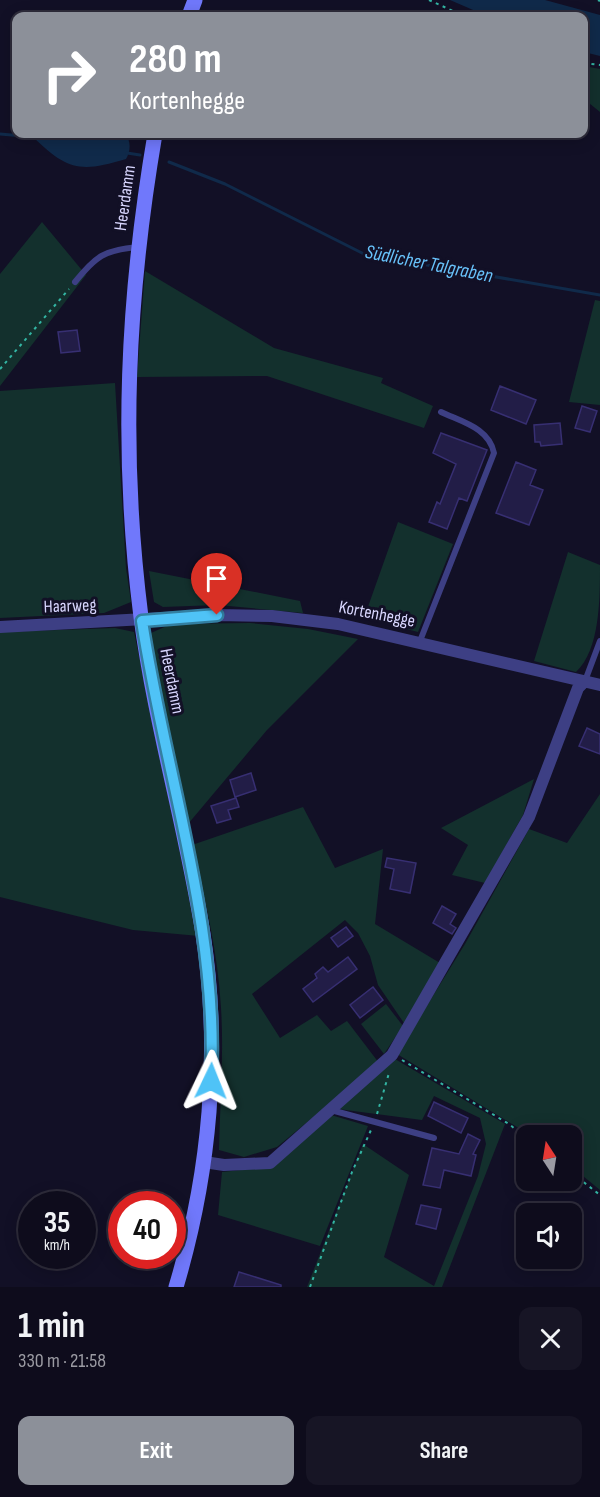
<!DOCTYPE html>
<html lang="en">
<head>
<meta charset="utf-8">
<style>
	:root { --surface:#0e0c1c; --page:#171525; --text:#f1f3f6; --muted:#9b9ba3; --line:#2e2c3b; --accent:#8c9099 }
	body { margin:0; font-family:"Sofia Sans Condensed",sans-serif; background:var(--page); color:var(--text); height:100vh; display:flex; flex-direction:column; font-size:22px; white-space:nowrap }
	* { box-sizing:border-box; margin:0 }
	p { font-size:20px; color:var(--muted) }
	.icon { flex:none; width:33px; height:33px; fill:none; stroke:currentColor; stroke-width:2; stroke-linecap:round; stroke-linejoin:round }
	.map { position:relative; height:1287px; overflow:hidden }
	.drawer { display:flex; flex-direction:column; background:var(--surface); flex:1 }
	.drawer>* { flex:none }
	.hud { position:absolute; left:12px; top:12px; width:576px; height:126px; border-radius:12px; box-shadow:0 3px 15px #0003,0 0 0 2px var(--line); background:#8c9099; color:#fff; overflow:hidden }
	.needle { width:39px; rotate:348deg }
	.tools { position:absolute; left:516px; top:1125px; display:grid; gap:12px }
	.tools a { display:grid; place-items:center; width:66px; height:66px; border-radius:12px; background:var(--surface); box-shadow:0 3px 15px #0003,0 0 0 2px var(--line); font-size:30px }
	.speed { position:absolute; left:18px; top:1191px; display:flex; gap:12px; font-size:30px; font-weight:700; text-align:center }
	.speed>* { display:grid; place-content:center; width:78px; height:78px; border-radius:50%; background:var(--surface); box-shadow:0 3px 15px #0003,0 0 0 2px var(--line); line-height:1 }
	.speed small { font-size:15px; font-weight:400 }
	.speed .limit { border:9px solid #d22; background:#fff; color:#111 }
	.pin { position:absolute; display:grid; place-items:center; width:51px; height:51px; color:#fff; margin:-62px -26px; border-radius:50% 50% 50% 0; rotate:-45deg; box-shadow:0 0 6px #0007 }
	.pin .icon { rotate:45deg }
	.me { position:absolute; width:66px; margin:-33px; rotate:2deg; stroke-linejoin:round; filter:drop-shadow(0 0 4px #0008) }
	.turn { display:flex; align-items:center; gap:21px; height:126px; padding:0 18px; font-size:27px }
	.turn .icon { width:78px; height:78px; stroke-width:2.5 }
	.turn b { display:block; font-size:42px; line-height:51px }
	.round { display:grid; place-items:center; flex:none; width:63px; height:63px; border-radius:12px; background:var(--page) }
	.summary { display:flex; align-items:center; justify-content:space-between; height:102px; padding:0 18px }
	h1 { font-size:36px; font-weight:700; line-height:45px }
	.action { display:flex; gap:12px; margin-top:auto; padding:12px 18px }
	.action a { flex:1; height:69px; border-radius:12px; background:var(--accent); color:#fff; font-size:24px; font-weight:700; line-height:69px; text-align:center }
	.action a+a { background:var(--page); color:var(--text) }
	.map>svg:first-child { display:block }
	.green { fill:#13302d }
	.water { fill:#102a4a }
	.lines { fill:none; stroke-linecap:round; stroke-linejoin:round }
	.stream { stroke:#102a4a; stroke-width:3 }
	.building { fill:#221d47; stroke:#372f72; stroke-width:1.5 }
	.path { stroke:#33b5a3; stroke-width:2; stroke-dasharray:3 4.5; stroke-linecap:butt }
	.lane { stroke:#3d3f84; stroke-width:6 }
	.street { stroke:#3d3f84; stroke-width:12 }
	.secondary { stroke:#7078fb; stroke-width:15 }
	.route-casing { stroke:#337fa1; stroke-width:15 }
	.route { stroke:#4fc3f7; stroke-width:10 }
	.labels { text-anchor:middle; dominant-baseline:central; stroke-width:6; stroke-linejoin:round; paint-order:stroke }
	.street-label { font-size:18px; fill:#d8d6fe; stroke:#121026 }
	.water-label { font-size:20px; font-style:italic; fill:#68c2fa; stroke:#121026 }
</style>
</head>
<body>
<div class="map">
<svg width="600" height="1287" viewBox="0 0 600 1287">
	<rect width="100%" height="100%" fill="#121026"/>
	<path class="green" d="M584,66L600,69V112L584,99Z
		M42,222L86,275L0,386V274Z
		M145,271L274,348L383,378L381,383L433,406L424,428L267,376L137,377Z
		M595,300L600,301V405L569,402Z
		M115,383L126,568L131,602L104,613L0,618V391Z
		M398,522L453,544L418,632L364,618Z
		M568,552L600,565C600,599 600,650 576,672L534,661Z
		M149,571L300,601L303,613L218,605L163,607L154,602Z
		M250,623L308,629L358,639L267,730L188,824L156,672L151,633L171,624Z
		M115,628L134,632L199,936L133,930L0,897V632Z
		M534,779L523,815L485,883L452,875L468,845L441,828Z
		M600,794V1190L572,1167V1136L530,1135L397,1054L465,944L529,829L567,843Z
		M303,807L335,868L383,849L375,924L440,963L406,1026L378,985L370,956L358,933L345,920L252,994L280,1038L317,1015L331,1031L347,1021L379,1063L277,1147L244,1157L219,1150C220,1103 224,1055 221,1008C218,952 205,899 192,845Z
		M386,1004L403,1026L384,1054L361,1024Z
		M395,1059L505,1124L442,1287H307L363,1144L409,1175L384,1257L434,1286L478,1176L486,1144L480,1118L434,1096L422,1120L338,1109Z
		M331,1115L368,1126L320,1246L218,1215L222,1172L272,1167Z"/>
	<path class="water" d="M450,0H545L600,15V56L584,52V16H487Z
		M37,134H125C131,140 131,151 126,159C80,173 67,170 33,137Z"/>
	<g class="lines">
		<path class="stream" d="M0,134L35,137
			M127,153L140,155
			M169,162L225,184L364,254L600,295"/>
	</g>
	<path class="building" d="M77,330L80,351L61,353L58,332Z
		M500,386L536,400L526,424L491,410Z
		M582,406L597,411L590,432L575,428Z
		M560,423L562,444L541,446L540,442H535L534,425Z
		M441,433L487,450L467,501L459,498L447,529L429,522L437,502L440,504L456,464L433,453Z
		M516,462L536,470L530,485L543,490L529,525L496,513Z
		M587,728L600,734V754L579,746Z
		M251,773L256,790L235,797L230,780Z
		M236,798L239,807L228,810L231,819L217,823L211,806Z
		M387,858L416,863L410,893L390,889L394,869L385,867Z
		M442,906L456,914L450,924L456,928L452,934L433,923Z
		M346,927L353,936L338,947L331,938Z
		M348,957L357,969L313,1002L303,989L317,978L315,974L323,967L328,972Z
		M373,987L383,1000L360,1018L350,1005Z
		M434,1102L468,1118L461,1133L428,1116Z
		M468,1134L480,1140L473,1154L476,1155L471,1176L444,1170L440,1188L423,1185L432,1148L459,1154Z
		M421,1205L441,1209L436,1229L416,1224Z
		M239,1272L281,1285V1287H234Z"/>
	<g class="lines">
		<path class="path" d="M429,0L464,16
			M598,0L600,1
			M584,63L600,65
			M0,369L69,289
			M402,1060L509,1124L526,1138
			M377,1114L389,1073
			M572,1173L600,1195
			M310,1287L352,1172L371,1130"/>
		<path class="lane" d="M75,282C96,256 104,250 138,247
			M420,641L494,453C489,428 462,422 441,412
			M585,681L600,641
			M331,1110L434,1138"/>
		<path class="street" d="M0,627L217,615L272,616L338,624L600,685
			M204,1162L224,1165L270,1163L392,1055L529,817L578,688L585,681"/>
		<path class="secondary" d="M189,16L195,0
			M155,134C127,298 120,451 141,617C155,724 186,827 203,934C221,1052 210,1173 176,1287"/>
	</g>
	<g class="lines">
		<g class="route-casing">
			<path id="route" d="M211,1081C219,925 165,774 142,621L217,615"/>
		</g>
		<use href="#route" class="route"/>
	</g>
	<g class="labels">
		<g class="street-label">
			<text transform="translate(125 198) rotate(-82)">Heerdamm</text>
			<text transform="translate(70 606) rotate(-2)">Haarweg</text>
			<text transform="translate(377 614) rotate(11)">Kortenhegge</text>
			<text transform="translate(172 681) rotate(79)">Heerdamm</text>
		</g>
		<g class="water-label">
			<text transform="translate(429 264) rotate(11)">Südlicher Talgraben</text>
		</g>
	</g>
</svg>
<div class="tools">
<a><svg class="needle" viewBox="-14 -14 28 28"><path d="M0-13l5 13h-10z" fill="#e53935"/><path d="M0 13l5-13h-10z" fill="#9b9ba3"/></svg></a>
<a><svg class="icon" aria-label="sound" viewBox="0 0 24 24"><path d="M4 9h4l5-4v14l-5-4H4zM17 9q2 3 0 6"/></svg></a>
</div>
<div class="speed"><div>35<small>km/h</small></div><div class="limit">40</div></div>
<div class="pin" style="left:217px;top:615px;background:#d93025"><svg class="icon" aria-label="arrive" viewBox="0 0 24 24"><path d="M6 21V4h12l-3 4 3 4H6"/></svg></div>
<svg class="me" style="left:211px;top:1081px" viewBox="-20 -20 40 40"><path d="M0-17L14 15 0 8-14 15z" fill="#4fc3f7" stroke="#fff" stroke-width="4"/></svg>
<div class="hud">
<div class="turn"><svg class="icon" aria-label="right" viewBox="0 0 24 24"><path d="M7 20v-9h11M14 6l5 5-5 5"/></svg><div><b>280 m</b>Kortenhegge</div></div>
</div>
</div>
<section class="drawer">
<div class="summary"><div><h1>1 min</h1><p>330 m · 21:58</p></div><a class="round"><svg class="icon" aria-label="close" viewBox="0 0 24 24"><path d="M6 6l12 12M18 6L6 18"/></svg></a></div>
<div class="action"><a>Exit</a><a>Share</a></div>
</section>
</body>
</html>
